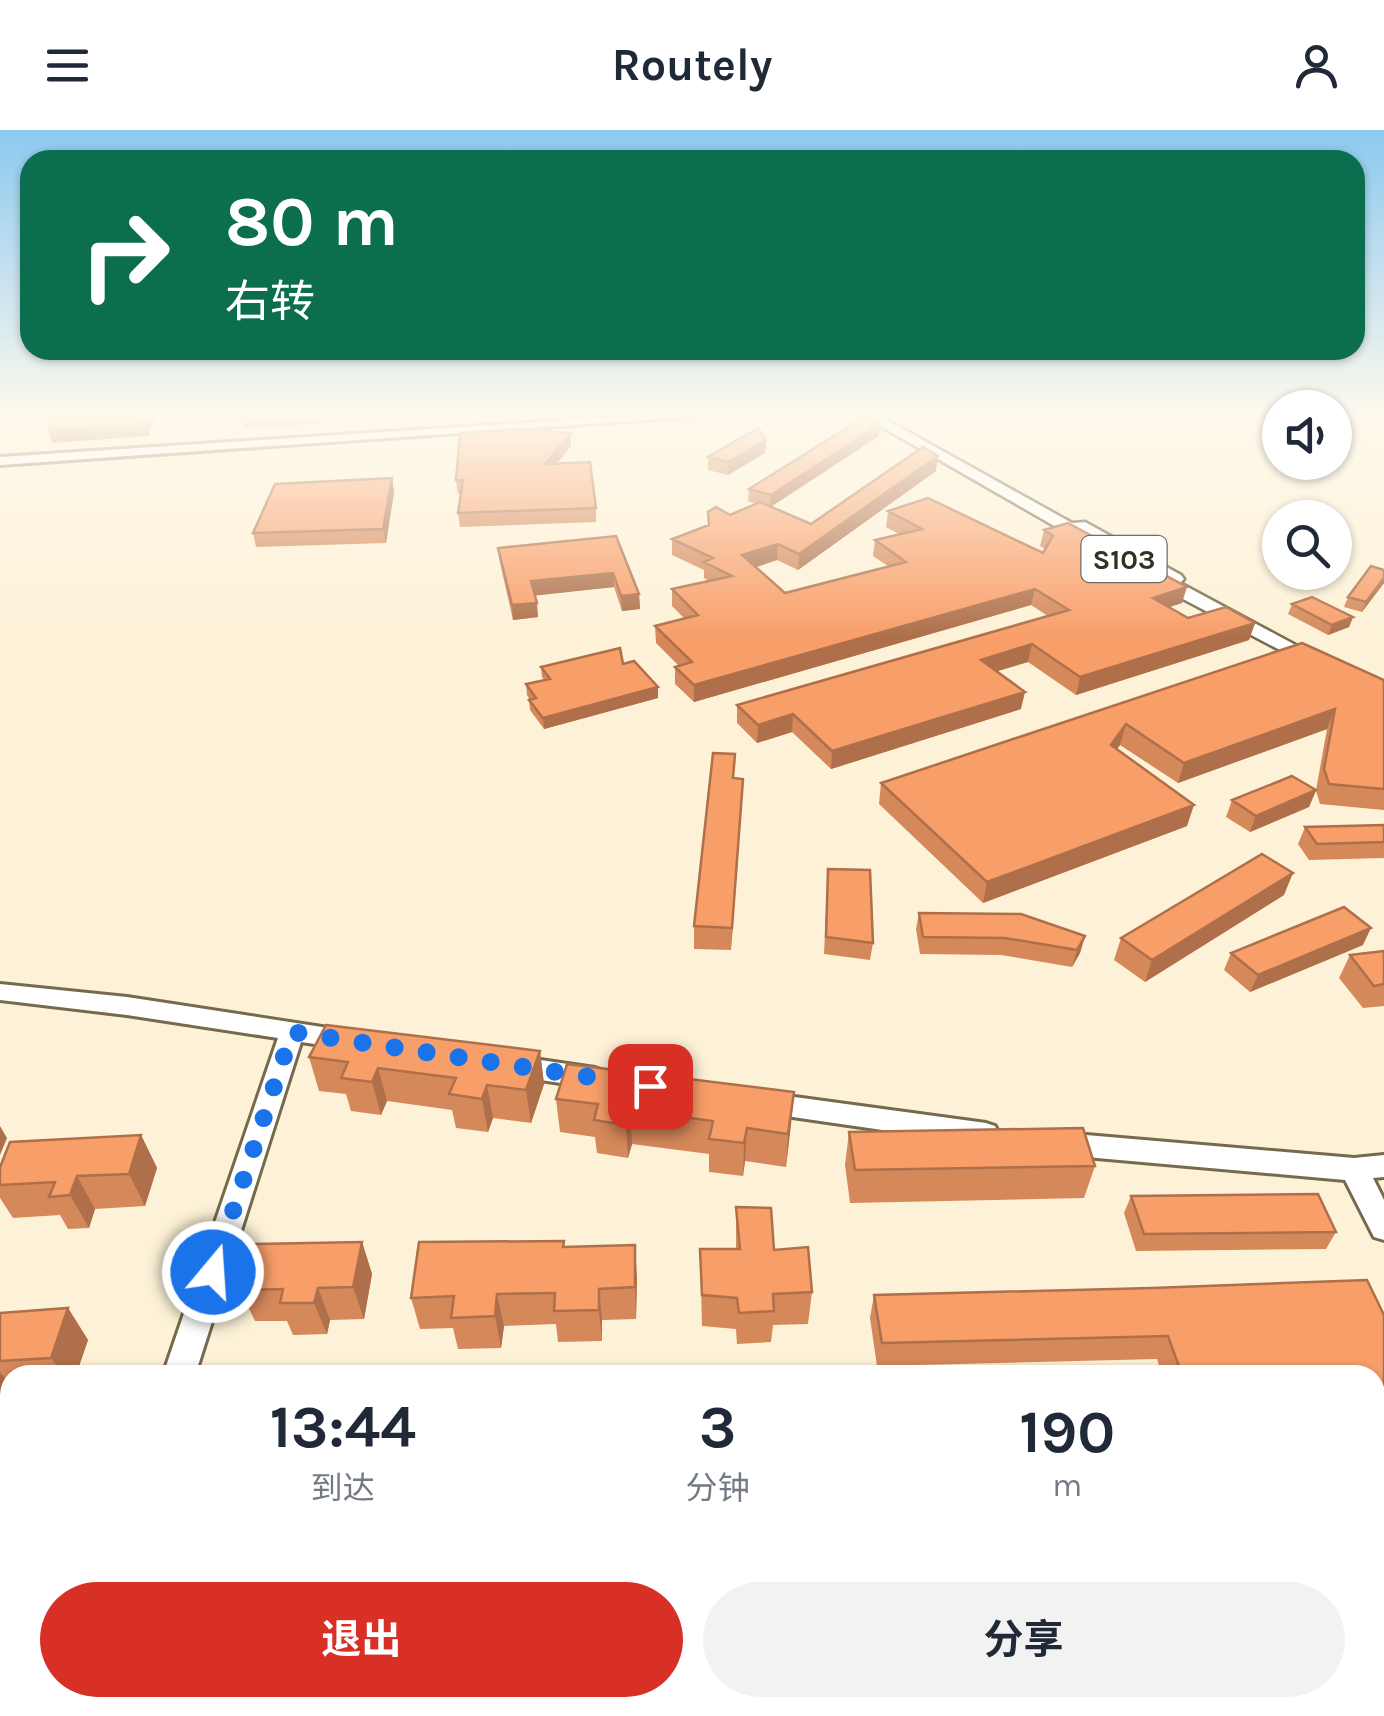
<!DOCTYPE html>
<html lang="zh">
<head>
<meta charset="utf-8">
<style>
	:root { --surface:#fff; --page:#f2f2f3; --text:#1f2937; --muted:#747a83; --accent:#d93025 }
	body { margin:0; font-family:Karla,"Noto Sans SC",sans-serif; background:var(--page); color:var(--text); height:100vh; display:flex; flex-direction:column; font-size:38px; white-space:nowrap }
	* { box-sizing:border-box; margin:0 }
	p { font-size:32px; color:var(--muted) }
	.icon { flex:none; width:55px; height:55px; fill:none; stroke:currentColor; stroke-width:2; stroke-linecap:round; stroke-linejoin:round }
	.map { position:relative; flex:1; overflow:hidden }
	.side { position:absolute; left:0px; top:1235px; width:1385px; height:352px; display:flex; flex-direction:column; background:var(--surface); border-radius:30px 30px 0 0; box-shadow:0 2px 8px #0004 }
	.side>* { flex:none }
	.guide { position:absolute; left:20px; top:20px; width:1345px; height:210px; border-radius:30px; box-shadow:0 2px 8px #0004; background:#0b6e4f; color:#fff; overflow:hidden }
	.controls { position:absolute; left:1262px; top:260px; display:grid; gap:20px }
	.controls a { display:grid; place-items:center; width:90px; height:90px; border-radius:50%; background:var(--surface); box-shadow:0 2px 8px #0004; font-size:50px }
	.pin { position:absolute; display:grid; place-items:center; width:85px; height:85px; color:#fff; margin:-42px; border-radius:20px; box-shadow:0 5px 15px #0006 }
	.me { position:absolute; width:110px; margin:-55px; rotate:18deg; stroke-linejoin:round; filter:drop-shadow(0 0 8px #0008) }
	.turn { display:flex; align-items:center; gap:35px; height:210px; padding:0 40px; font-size:45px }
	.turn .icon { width:130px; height:130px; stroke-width:2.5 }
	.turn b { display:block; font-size:70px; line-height:85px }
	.eta { display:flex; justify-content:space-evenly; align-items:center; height:170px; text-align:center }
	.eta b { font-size:60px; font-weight:700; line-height:70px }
	.action { display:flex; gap:20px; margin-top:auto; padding:20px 40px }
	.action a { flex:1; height:115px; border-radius:60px; background:var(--accent); color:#fff; font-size:40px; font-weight:700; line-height:115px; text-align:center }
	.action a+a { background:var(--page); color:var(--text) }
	header { display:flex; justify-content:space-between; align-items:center; height:130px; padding:0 40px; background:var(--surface); font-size:45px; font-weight:700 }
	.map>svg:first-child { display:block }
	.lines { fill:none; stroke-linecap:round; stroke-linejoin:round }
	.secondary-casing { stroke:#766a4c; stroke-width:6 }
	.primary-casing { stroke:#766a4c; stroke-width:5 }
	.secondary { fill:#fff; fill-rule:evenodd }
	.primary { fill:#fff; fill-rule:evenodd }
	.wall { fill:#d5885a }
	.shaded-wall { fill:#ae6f4a }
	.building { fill:#f89e69; stroke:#ae6f4a; stroke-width:2.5 }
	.route { stroke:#1a73e8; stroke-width:18; stroke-dasharray:0 32.4 }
	.labels { text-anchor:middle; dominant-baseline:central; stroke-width:8; stroke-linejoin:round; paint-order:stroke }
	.shield { fill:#fff; stroke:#726e65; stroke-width:2.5 }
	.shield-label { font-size:28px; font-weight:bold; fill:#353023 }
</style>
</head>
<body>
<header><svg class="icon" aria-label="menu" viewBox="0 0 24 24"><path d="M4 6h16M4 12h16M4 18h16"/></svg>Routely<svg class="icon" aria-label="person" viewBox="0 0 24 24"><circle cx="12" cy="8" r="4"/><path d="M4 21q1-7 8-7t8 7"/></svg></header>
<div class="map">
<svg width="1384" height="1586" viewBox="0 0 1384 1586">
	<rect width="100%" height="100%" fill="#fdf2d7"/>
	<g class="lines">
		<g class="secondary-casing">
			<path id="secondary" d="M646,285H716L0,335V327Z
				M0,854L127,867L348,901L357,903L360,910L357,917L348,919L301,912L195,1245H163L278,908L127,885L0,870Z
				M513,926L595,938L604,941L608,948L604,955L595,958L513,946L504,943L500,936L504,929Z
				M765,963L986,993L995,996L999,1004L995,1012L986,1015L765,983L756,980L752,973L756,966Z
				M1063,1003L1354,1028L1384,1025V1047L1373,1048L1384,1070V1110L1374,1107L1345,1050L1063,1025L1053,1022L1049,1014L1053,1006Z
				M51,1578H89L86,1586H48Z"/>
		</g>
		<g class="primary-casing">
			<path id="primary" d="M861,285H878L1072,393L1085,392L1181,445L1184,449L1180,453L1329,533L1319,539L1312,537L1149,451L1146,447L1151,443L1097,412L1084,413Z"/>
		</g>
		<use href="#secondary" class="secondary"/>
		<use href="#primary" class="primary"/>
	</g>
	<path class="wall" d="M319,285L321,294L244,298L241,286Z
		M879,306L771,377L811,394L936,341L798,440L777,430L755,437L785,463L888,436L873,426L875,410L899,404L886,397L888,381L1043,423L1045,419L1040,416L1044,400L1182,473L1169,477L1188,488L1255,493L1249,510L1076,565L1028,532L997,541L1021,579L831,639L792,602L757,613L737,593V575L1048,486L1031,475L694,572L675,554V537L679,536L656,513L655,496L685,489L672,476V459L709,451L704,448V440L672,425V409L708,395V382L730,385L756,374L748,371L749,359Z
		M766,310L765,323L728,345L708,340V327Z
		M571,316L557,333L596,378V392L460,397L458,383L461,364H458L456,350Z
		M392,348L394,362L386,413L256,417L253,403Z
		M616,406L639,464L640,479L622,481L614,457L535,465L538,487L513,490L500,433L498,418Z
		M1384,440V453L1362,482L1344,477L1348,467Z
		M1292,474L1353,487L1349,497L1328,505L1288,484Z
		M1302,513L1384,550V680L1320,674L1316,661L1309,677L1250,702L1226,687L1232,670L1316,660L1327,599L1178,653L1120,615L1117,619L1187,696L983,773L879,674L881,653Z
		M623,534L658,568L544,599L530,580L529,570H530L527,565L526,554L544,550L542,547L541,537Z
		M734,648L742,670L731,820L694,819V796Z
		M1384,695V728L1309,730L1298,714L1305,697Z
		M828,739L873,813L870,830L824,824Z
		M1284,765L1145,852L1114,830L1121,808Z
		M919,783L1085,806L1080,823L1072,837L1001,825L920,824L916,799Z
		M1363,815L1250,862L1224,840L1231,823Z
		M1384,821V876L1363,878L1339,848L1350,825Z
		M540,921L544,954L531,993L493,988L488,1002L456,998L452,980L387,971L381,985L351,981L346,964L319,961L309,927Z
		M794,962L786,1037L745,1031L743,1046L709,1042V1024L632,1014L628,1028L597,1023L595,1007L560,1002L556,969Z
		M849,1002L1095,1036L1084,1068L850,1073L845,1035Z
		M141,1005L157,1038L145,1076L95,1079L89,1098L68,1099L60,1085L13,1088L0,1068V1037Z
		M1131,1066L1336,1102L1326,1119L1136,1121L1124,1083Z
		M736,1077L812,1162L808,1194L773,1195L771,1212L737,1214L736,1199L702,1196L700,1119H736Z
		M564,1111V1117L637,1147L636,1189L602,1190V1211L558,1212L556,1194L504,1196L501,1218L458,1219L453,1198L420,1199L411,1168Z
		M362,1112L372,1144L364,1189L330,1190L327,1204L293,1205L287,1191H255L240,1160Z
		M874,1165L1384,1185V1443H1375V1245H1162L1157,1229L877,1236L870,1188Z
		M68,1178L88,1210L76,1245H10V1278L7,1286L0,1287V1183Z
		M867,1578H1166L1168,1586H868Z
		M1270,1578H1375L1384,1586H1273Z"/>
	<path class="shaded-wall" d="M148,285H160L155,287L149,306L52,313L48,301Z
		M880,294L879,306L770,377L771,365Z
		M571,303V316L546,347L545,334Z
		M766,310L765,323L728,345L729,332Z
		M938,326L936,341L798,440L799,424Z
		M392,348L394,362L386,413L383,399Z
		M778,414L777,430L742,442V425Z
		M613,443L614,457L532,466L531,451Z
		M1384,448V453L1362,482L1366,472Z
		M1187,457L1182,473L1148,484L1153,468Z
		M1035,459L1031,475L694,572V555Z
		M639,464L640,479L622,481L621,466Z
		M537,473L538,487L513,490L512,475Z
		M1353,487L1349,497L1328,505L1332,495Z
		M1255,493L1249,510L1076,565L1080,547Z
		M1032,514L1028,532L978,547L981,530Z
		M658,557V568L544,599L543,588Z
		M1025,562L1021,579L831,639L832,621Z
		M1335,579L1327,599L1178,653L1184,633Z
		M793,584L792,602L757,613L758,595Z
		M1126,594L1120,615L1106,635L1111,615Z
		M743,649L742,670L731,820L732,798Z
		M1316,660L1309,677L1250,702L1256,686Z
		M1194,675L1187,696L983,773L987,752Z
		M1293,743L1284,765L1145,852L1152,830Z
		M1371,798L1363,815L1250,862L1258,845Z
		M1085,806L1080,823L1072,837L1077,820Z
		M540,921L544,954L531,993L526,960Z
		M378,938L387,971L381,985L372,952Z
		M487,955L493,988L488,1002L482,969Z
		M794,962L791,995L786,1037L788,1004Z
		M630,980L632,1014L628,1028L626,995Z
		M0,996L7,1008L0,1025Z
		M747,998L745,1031L743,1046L744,1013Z
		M141,1005L157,1038L145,1076L129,1044Z
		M77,1046L95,1079L89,1098L70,1065Z
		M362,1112L372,1144L364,1189L353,1157Z
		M635,1115L637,1147L636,1189L635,1157Z
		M318,1158L330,1190L327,1204L314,1173Z
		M599,1159L602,1190V1211L599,1180Z
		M497,1164L504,1196L501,1218L495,1186Z
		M68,1178L88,1210L76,1245H63L51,1228Z
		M0,1242L10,1255V1278L7,1286L0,1278Z"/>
	<path class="building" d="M55,285H148L146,294L48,301Z
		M866,286L880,294L771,365L749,359Z
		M758,298L766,310L729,332L708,327Z
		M524,299L571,303L545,334L590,332L596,378L458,383L463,350H456L460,303Z
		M923,317L938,326L799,424L778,414L742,425L785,463L906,432L875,410L922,399L888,381L928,368L1043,423L1053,406L1044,400L1068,393L1187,457L1153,468L1188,488L1226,477L1255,493L1080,547L1032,514L981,530L1025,562L832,621L793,584L758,595L737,575L1069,480L1035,459L694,555L675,537L692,532L655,496L698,485L672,459L732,446L704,432L713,428L672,409L709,395L708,382L716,377L730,385L760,372L811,394Z
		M392,348L383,399L253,403L275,354Z
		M616,406L639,464L621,466L613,443L531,451L537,473L512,475L498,418Z
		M1371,436L1384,440V448L1366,472L1348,467Z
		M1312,467L1353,487L1332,495L1292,474Z
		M1302,513L1384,550V659L1329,654L1324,639L1335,579L1184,633L1126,594L1111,615L1194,675L987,752L881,653Z
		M620,518L623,534L634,531L658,557L543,588L529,570L536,568L526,554L550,549L541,537Z
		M713,623L735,624L733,648L743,649L732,798L694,796Z
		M1292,646L1316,660L1256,686L1232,670Z
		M1384,695V712L1317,714L1305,697Z
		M1262,724L1293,743L1152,830L1121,808Z
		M828,739L870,740L873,813L826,807Z
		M1344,777L1371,798L1258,845L1231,823Z
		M919,783L1021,784L1085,806L1077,820L1005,808L923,807Z
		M1384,821V854L1374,856L1350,825Z
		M326,895L540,921L526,960L487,955L482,969L449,964L456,948L378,938L372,952L341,948L348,932L309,927Z
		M567,934L794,962L788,1004L747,998L744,1013L709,1009L713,991L630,980L626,995L594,990L598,974L556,969Z
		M1083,998L1095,1036L855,1040L849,1002Z
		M141,1005L129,1044L77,1046L70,1065L49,1067L55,1052L0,1055V1037L10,1012Z
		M1318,1064L1336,1102L1144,1104L1131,1066Z
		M736,1077L771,1078L774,1120L808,1117L812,1162L773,1164L774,1181L739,1183L737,1168L702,1165L700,1119H740Z
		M564,1111L563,1117L635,1115V1157L599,1159V1180L554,1181L555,1163L497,1164L495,1186L451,1188L454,1166L411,1168L419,1112Z
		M362,1112L353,1157L318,1158L314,1173H280L283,1159L240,1160L253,1114Z
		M1367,1150L1384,1185V1424H1375V1245H1182L1168,1206L882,1213L874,1165L1152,1158Z
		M68,1178L51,1228L0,1231V1183Z
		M1375,1520H1384V1586H1295L1292,1578H1375Z
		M874,1578H1166L1168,1586H875Z"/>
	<linearGradient id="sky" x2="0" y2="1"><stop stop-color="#8bc9f0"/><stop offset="0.56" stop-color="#fef9ed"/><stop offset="1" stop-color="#fef9ed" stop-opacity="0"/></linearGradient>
	<rect width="1384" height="508" fill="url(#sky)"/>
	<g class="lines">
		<path class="route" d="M213,1142L292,902L650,956"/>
	</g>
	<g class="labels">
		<rect class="shield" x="1081.5" y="406" width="85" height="46" rx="8"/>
		<g class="shield-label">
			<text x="1124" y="429">S103</text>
		</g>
	</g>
</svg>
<div class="controls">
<a><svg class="icon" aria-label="sound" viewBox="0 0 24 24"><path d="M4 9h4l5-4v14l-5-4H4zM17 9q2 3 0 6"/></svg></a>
<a><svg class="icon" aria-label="search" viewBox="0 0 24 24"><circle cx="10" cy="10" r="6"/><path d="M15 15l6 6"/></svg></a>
</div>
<div class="pin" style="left:650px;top:956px;background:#d93025"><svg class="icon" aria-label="arrive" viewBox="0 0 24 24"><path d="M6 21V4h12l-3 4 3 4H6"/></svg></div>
<svg class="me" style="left:213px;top:1142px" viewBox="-20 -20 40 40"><circle r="17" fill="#1a73e8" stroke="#fff" stroke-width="3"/><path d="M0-11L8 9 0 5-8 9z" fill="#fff"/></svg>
<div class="guide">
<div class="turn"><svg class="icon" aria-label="right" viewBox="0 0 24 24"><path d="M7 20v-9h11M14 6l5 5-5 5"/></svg><div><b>80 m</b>右转</div></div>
</div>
<section class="side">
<div class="eta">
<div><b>13:44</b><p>到达</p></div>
<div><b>3</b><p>分钟</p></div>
<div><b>190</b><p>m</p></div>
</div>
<div class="action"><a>退出</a><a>分享</a></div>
</section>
</div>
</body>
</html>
